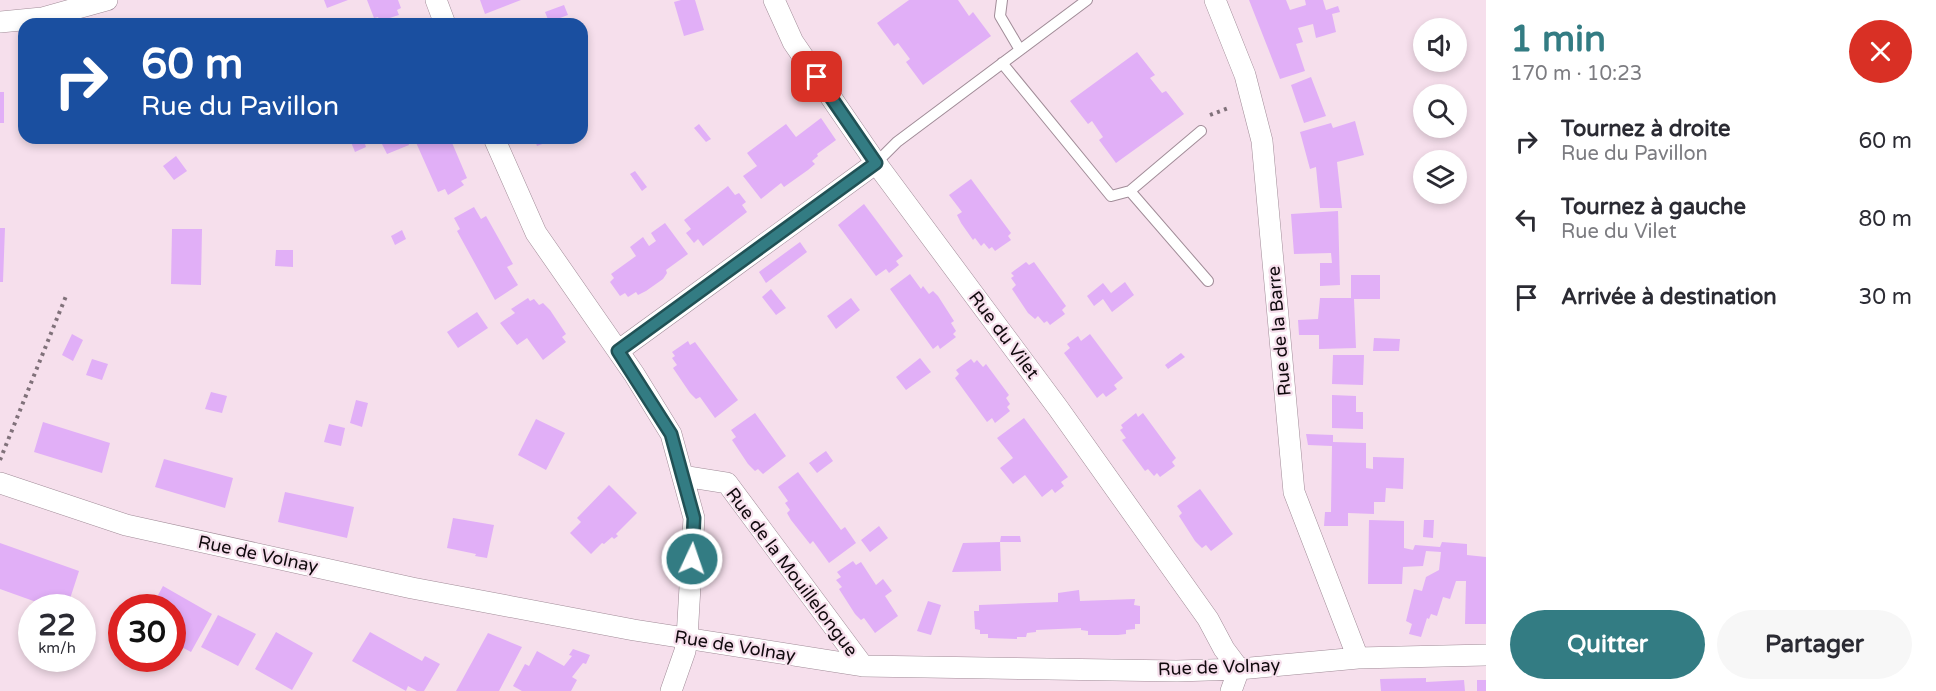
<!DOCTYPE html>
<html lang="fr">
<head>
<meta charset="utf-8">
<style>
	:root { --surface:#fff; --page:#f7f7f7; --text:#2b2b33; --muted:#7c7c81; --accent:#337c83 }
	body { margin:0; font-family:"Varela Round",sans-serif; background:var(--page); color:var(--text); height:100vh; display:flex; flex-direction:column; font-size:22px; white-space:nowrap }
	* { box-sizing:border-box; margin:0 }
	p { font-size:20px; color:var(--muted) }
	.icon { flex:none; width:33px; height:33px; fill:none; stroke:currentColor; stroke-width:2; stroke-linecap:round; stroke-linejoin:round }
	.map { position:relative; flex:1; overflow:hidden }
	.drawer { display:flex; flex-direction:column; background:var(--surface); width:450px }
	.drawer>* { flex:none }
	.hud { position:absolute; left:18px; top:18px; width:570px; height:126px; border-radius:18px; box-shadow:0 3px 9px #0003; background:#1a4fa0; color:#fff; overflow:hidden }
	.tools { position:absolute; left:1413px; top:18px; display:grid; gap:12px }
	.tools a { display:grid; place-items:center; width:54px; height:54px; border-radius:50%; background:var(--surface); box-shadow:0 3px 9px #0003; font-size:30px }
	.speed { position:absolute; left:18px; top:594px; display:flex; gap:12px; font-size:30px; font-weight:700; text-align:center }
	.speed>* { display:grid; place-content:center; width:78px; height:78px; border-radius:50%; background:var(--surface); box-shadow:0 3px 9px #0003; line-height:1 }
	.speed small { font-size:15px; font-weight:400 }
	.speed .limit { border:9px solid #d22; background:#fff; color:#111 }
	.pin { position:absolute; display:grid; place-items:center; width:51px; height:51px; color:#fff; margin:-26px; border-radius:12px; box-shadow:0 3px 9px #0006 }
	.me { position:absolute; width:66px; margin:-33px; rotate:3deg; stroke-linejoin:round; filter:drop-shadow(0 0 4px #0008) }
	.turn { display:flex; align-items:center; gap:21px; height:126px; padding:0 24px; font-size:27px }
	.turn .icon { width:78px; height:78px; stroke-width:2.5 }
	.turn b { display:block; font-size:42px; line-height:51px }
	.round { display:grid; place-items:center; flex:none; width:63px; height:63px; border-radius:32px; background:var(--page) }
	.overview { display:flex; align-items:center; justify-content:space-between; height:102px; padding:0 24px }
	h1 { font-size:36px; font-weight:700; line-height:45px; color:var(--accent) }
	.button { display:flex; gap:12px; margin-top:auto; padding:12px 24px }
	.button a { flex:1; height:69px; border-radius:36px; background:var(--accent); color:#fff; font-size:24px; font-weight:700; line-height:69px; text-align:center }
	.button a+a { background:var(--page); color:var(--text) }
	ul { padding:0; list-style:none }
	li { display:flex; align-items:center; gap:18px; height:78px; padding:0 24px }
	li div { flex:1 }
	li b { display:block; font-size:22px }
	li em { font-style:normal }
	main { display:flex; flex:1; min-height:0 }
	.map>svg:first-child { display:block }
	.building { fill:#e1aff7 }
	.lines { fill:none; stroke-linecap:round; stroke-linejoin:round }
	.lane-casing { stroke:#a18c98; stroke-width:12 }
	.street-casing { stroke:#a18c98; stroke-width:22 }
	.path { stroke:#80717a; stroke-width:4; stroke-dasharray:3 4.5; stroke-linecap:butt }
	.lane { stroke:#fff; stroke-width:10 }
	.street { stroke:#fff; stroke-width:21 }
	.route-casing { stroke:#215155; stroke-width:15 }
	.route { stroke:#337c83; stroke-width:10 }
	.labels { text-anchor:middle; dominant-baseline:central; stroke-width:4.5; stroke-linejoin:round; paint-order:stroke }
	.street-label { font-size:18px; fill:#110a0e; stroke:#f6dfec }
</style>
</head>
<body>
<main>
<div class="map">
<svg width="1486" height="691" viewBox="0 0 1486 691">
	<rect width="100%" height="100%" fill="#f6dfec"/>
	<path class="building" d="M324,0H348L327,8Z
		M367,0H398L401,8L397,10L399,15L380,21L378,17L374,18Z
		M480,0H521L485,14Z
		M681,0H695L704,30L684,36L674,2Z
		M909,0H958L969,16L973,12L991,36L923,85L906,62L910,59L898,43L894,46L877,23Z
		M1249,0H1286L1290,10L1306,5L1305,0H1323L1326,10L1338,6L1340,12L1332,14L1336,32L1316,38L1313,24L1298,28L1303,42L1296,44L1305,71L1280,79Z
		M564,5L568,15L549,22L545,12Z
		M1137,52L1155,75L1150,78L1162,93L1166,91L1184,114L1116,163L1099,140L1103,137L1092,121L1088,124L1070,101Z
		M1311,77L1326,116L1304,123L1291,85Z
		M0,92H4V123H0Z
		M821,118L836,140L817,154L818,156L812,161L815,164L808,170L784,187L781,183L761,199L743,176L757,166L747,153L786,124L796,137Z
		M1355,121L1364,155L1337,162L1342,208H1320L1316,167L1310,169L1300,132L1331,123L1333,128Z
		M699,124L711,139L706,142L694,128Z
		M363,138L366,147L355,152L351,142Z
		M379,138H406L409,145L387,154Z
		M414,138H450L467,178L461,181L464,185L448,195L445,189L438,192Z
		M534,138H558L537,146Z
		M176,156L187,171L174,180L163,166Z
		M635,171L647,187L642,191L630,174Z
		M971,179L1011,233L1008,236L1011,240L995,251L992,247L989,249L984,243L981,246L975,238L973,240L961,223L957,215L962,212L949,195Z
		M728,186L735,195L739,193L746,202L742,205L747,212L703,246L698,239L694,243L686,233L691,229L684,220Z
		M864,204L903,256L896,261L899,265L889,273L886,269L876,276L838,225Z
		M474,207L481,219L486,216L513,264L507,267L518,285L495,300L457,231L460,229L454,218Z
		M1338,211L1340,285L1320,286V263H1332L1331,253L1294,254L1291,214Z
		M665,223L688,254L666,270L667,273L663,279L646,291L638,295L636,292L628,297L625,293L620,296L610,282L614,278L611,274L636,256L630,247L643,237L649,246L656,241L651,233Z
		M0,228H5L3,282H0Z
		M172,229H202L201,285L171,284Z
		M402,230L406,239L395,245L391,236Z
		M800,242L807,252L766,283L759,272Z
		M276,250H293V267L275,266Z
		M1026,262L1029,265L1034,262L1066,306L1062,310L1065,314L1050,325L1047,321L1044,323L1038,316L1035,319L1028,313L1012,289L1016,285L1011,278L1014,276L1011,273Z
		M910,274L921,289L923,286L929,294L933,291L938,296L954,321L951,323L956,331L953,334L956,337L940,349L938,345L933,349L890,289Z
		M1351,275H1380V299H1354L1356,348L1319,349V335H1299L1298,320L1318,319L1320,298H1351Z
		M1125,282L1134,295L1112,312L1103,299L1094,306L1087,296L1103,283L1111,293Z
		M771,289L786,308L776,315L762,297Z
		M528,298L530,301L534,299L539,305L543,303L550,310L566,334L562,337L566,342L543,360L527,338L517,345L500,323L515,313L511,309Z
		M851,298L860,310L836,329L827,316Z
		M477,312L488,328L458,348L447,332Z
		M72,334L83,340L73,361L62,355Z
		M1090,334L1123,378L1114,385L1117,389L1106,397L1103,393L1097,398L1064,353L1070,348L1067,344L1078,336L1081,341Z
		M1374,338L1400,339L1399,351H1373Z
		M688,341L690,345L695,342L738,400L715,418L700,397L696,399L690,393L673,368L677,365L672,358L675,356L672,352Z
		M1181,353L1185,357L1168,369L1165,365Z
		M1333,355H1364L1363,385L1332,384Z
		M920,358L931,372L906,390L896,377Z
		M92,359L108,364L102,380L86,375Z
		M971,359L974,363L977,360L983,367L986,364L1009,395L1006,398L1010,404L1007,407L1010,411L995,423L992,418L987,422L955,378L959,374L956,370Z
		M211,392L227,396L222,413L205,409Z
		M1332,395L1356,396V412H1363V429L1332,428Z
		M356,400L368,403L362,427L350,423Z
		M755,413L786,456L763,474L758,469L755,471L748,464L732,440L736,437L731,430Z
		M1136,413L1138,417L1143,413L1176,458L1172,462L1175,466L1160,477L1157,473L1154,476L1148,469L1145,471L1122,440L1126,438L1120,430L1123,428L1121,425Z
		M1024,418L1068,477L1061,482L1064,486L1055,493L1052,489L1042,497L1025,475L1013,484L1000,468L1013,458L997,438Z
		M536,419L565,433L546,470L518,455Z
		M43,422L110,443L102,473L34,452Z
		M329,424L345,428L341,446L324,442Z
		M1306,434L1333,435V442L1366,443V468L1373,469V457L1404,458L1403,489L1386,488L1385,502H1374V514L1348,513V526H1324L1325,512H1331L1332,446L1308,445Z
		M826,451L833,461L817,473L809,463Z
		M164,459L233,478L225,508L155,487Z
		M798,472L841,530L845,527L856,543L829,563L813,541L810,544L791,520L787,513L790,510L785,503L788,501L778,487Z
		M609,485L637,513L616,534L618,536L614,539L612,537L604,544L602,543L591,554L570,533L581,522L577,518Z
		M1200,489L1233,534L1211,551L1206,545L1202,548L1195,541L1179,516L1182,513L1177,506Z
		M285,492L354,507L347,538L278,522Z
		M453,518L494,525L487,558L475,556L476,554L447,548Z
		M1369,520L1404,521V548L1413,550L1415,545L1440,547L1442,542L1467,544V555L1486,557V624H1465L1466,581H1456L1450,599L1443,597L1437,616L1431,614L1429,619L1427,618L1421,637L1409,634L1412,624L1406,621L1414,589L1422,591L1426,577L1439,570L1441,552L1426,551L1423,566L1403,567L1402,584H1368Z
		M1424,520H1434L1433,538L1423,537Z
		M879,526L888,538L870,552L861,540Z
		M1001,536H1020L1021,542H1000Z
		M1000,542L1001,571L952,572L963,543Z
		M0,543L79,571L67,608H53L0,589Z
		M853,561L856,565L861,562L876,585L883,579L892,591L885,596L898,616L875,633L864,618L861,620L855,614L839,589L842,587L836,580L841,577L837,572Z
		M163,586L212,614L191,652L172,642V608H151Z
		M1079,590L1080,601L1135,599L1134,605L1140,606V624H1135V629L1126,630V634L1118,635H1088V631L1081,630V628L1058,629L1036,630V632L1027,633L1026,637H1017V639L988,638V634H980V630L975,629L974,611H979V605L1058,602V593Z
		M928,601L941,605L931,635L917,631Z
		M218,615L256,634L238,666L201,647Z
		M276,632L313,653L292,690L255,669Z
		M370,632L422,661L425,656L440,664L424,691H417L408,686L406,691L352,661Z
		M488,633L522,647L499,691H456Z
		M573,649L590,655L586,664L583,663L572,677L577,680L571,691H522L513,686L525,664L529,666L537,651L564,666L572,656L569,655Z
		M1426,678V682L1464,680L1465,691H1381L1380,679Z
		M1477,680H1486V691H1477Z"/>
	<g class="lines">
		<g class="lane-casing">
			<path id="lane" d="M1002,0L1000,16L1020,50
				M1002,63L1111,196L1130,191L1201,131
				M876,163L897,142L1087,0
				M1130,191L1208,281"/>
		</g>
		<g class="street-casing">
			<path id="street" d="M436,0L445,24
				M774,0L793,42L876,163L1058,408L1208,619L1224,649L1239,669
				M1215,0L1245,75L1262,141L1294,492L1358,658
				M0,22L42,18L107,0
				M494,138L536,233L634,374L671,434L694,518L687,638L685,651L671,691
				M618,351L876,163
				M683,476L727,483L863,666
				M0,483L126,525L412,588L634,630L863,666L1177,671L1239,669L1358,658L1486,655
				M1231,691L1239,669"/>
		</g>
		<path class="path" d="M1210,115L1231,107
			M0,460L66,296"/>
		<use href="#lane" class="lane"/>
		<use href="#street" class="street"/>
	</g>
	<g class="lines">
		<g class="route-casing">
			<path id="route" d="M692,559L694,518L671,434L618,351L876,163L817,77"/>
		</g>
		<use href="#route" class="route"/>
	</g>
	<g class="labels">
		<g class="street-label">
			<text transform="translate(1279 331) rotate(-95)">Rue de la Barre</text>
			<text transform="translate(1004 335) rotate(53)">Rue du Vilet</text>
			<text transform="translate(258 554) rotate(12)">Rue de Volnay</text>
			<text transform="translate(792 572) rotate(53)">Rue de la Mouillelongue</text>
			<text transform="translate(735 646) rotate(9)">Rue de Volnay</text>
			<text transform="translate(1219 667) rotate(-2)">Rue de Volnay</text>
		</g>
	</g>
</svg>
<div class="tools">
<a><svg class="icon" aria-label="sound" viewBox="0 0 24 24"><path d="M4 9h4l5-4v14l-5-4H4zM17 9q2 3 0 6"/></svg></a>
<a><svg class="icon" aria-label="search" viewBox="0 0 24 24"><circle cx="10" cy="10" r="6"/><path d="M15 15l6 6"/></svg></a>
<a><svg class="icon" aria-label="layers" viewBox="0 0 24 24"><path d="M12 4l9 5-9 5-9-5zM3 14l9 5 9-5"/></svg></a>
</div>
<div class="speed"><div>22<small>km/h</small></div><div class="limit">30</div></div>
<div class="pin" style="left:817px;top:77px;background:#d93025"><svg class="icon" aria-label="arrive" viewBox="0 0 24 24"><path d="M6 21V4h12l-3 4 3 4H6"/></svg></div>
<svg class="me" style="left:692px;top:559px" viewBox="-20 -20 40 40"><circle r="17" fill="#337c83" stroke="#fff" stroke-width="3"/><path d="M0-11L8 9 0 5-8 9z" fill="#fff"/></svg>
<div class="hud">
<div class="turn"><svg class="icon" aria-label="right" viewBox="0 0 24 24"><path d="M7 20v-9h11M14 6l5 5-5 5"/></svg><div><b>60 m</b>Rue du Pavillon</div></div>
</div>
</div>
<section class="drawer">
<div class="overview"><div><h1>1 min</h1><p>170 m · 10:23</p></div><a class="round" style="background:#d93025;color:#fff"><svg class="icon" aria-label="close" viewBox="0 0 24 24"><path d="M6 6l12 12M18 6L6 18"/></svg></a></div>
<ul>
<li><svg class="icon" aria-label="right" viewBox="0 0 24 24"><path d="M7 20v-9h11M14 6l5 5-5 5"/></svg><div><b>Tournez à droite</b><p>Rue du Pavillon</p></div><em>60 m</em></li>
<li><svg class="icon" aria-label="left" viewBox="0 0 24 24"><path d="M17 20v-9H6M10 6l-5 5 5 5"/></svg><div><b>Tournez à gauche</b><p>Rue du Vilet</p></div><em>80 m</em></li>
<li><svg class="icon" aria-label="arrive" viewBox="0 0 24 24"><path d="M6 21V4h12l-3 4 3 4H6"/></svg><div><b>Arrivée à destination</b></div><em>30 m</em></li>
</ul>
<div class="button"><a>Quitter</a><a>Partager</a></div>
</section>
</main>
</body>
</html>
